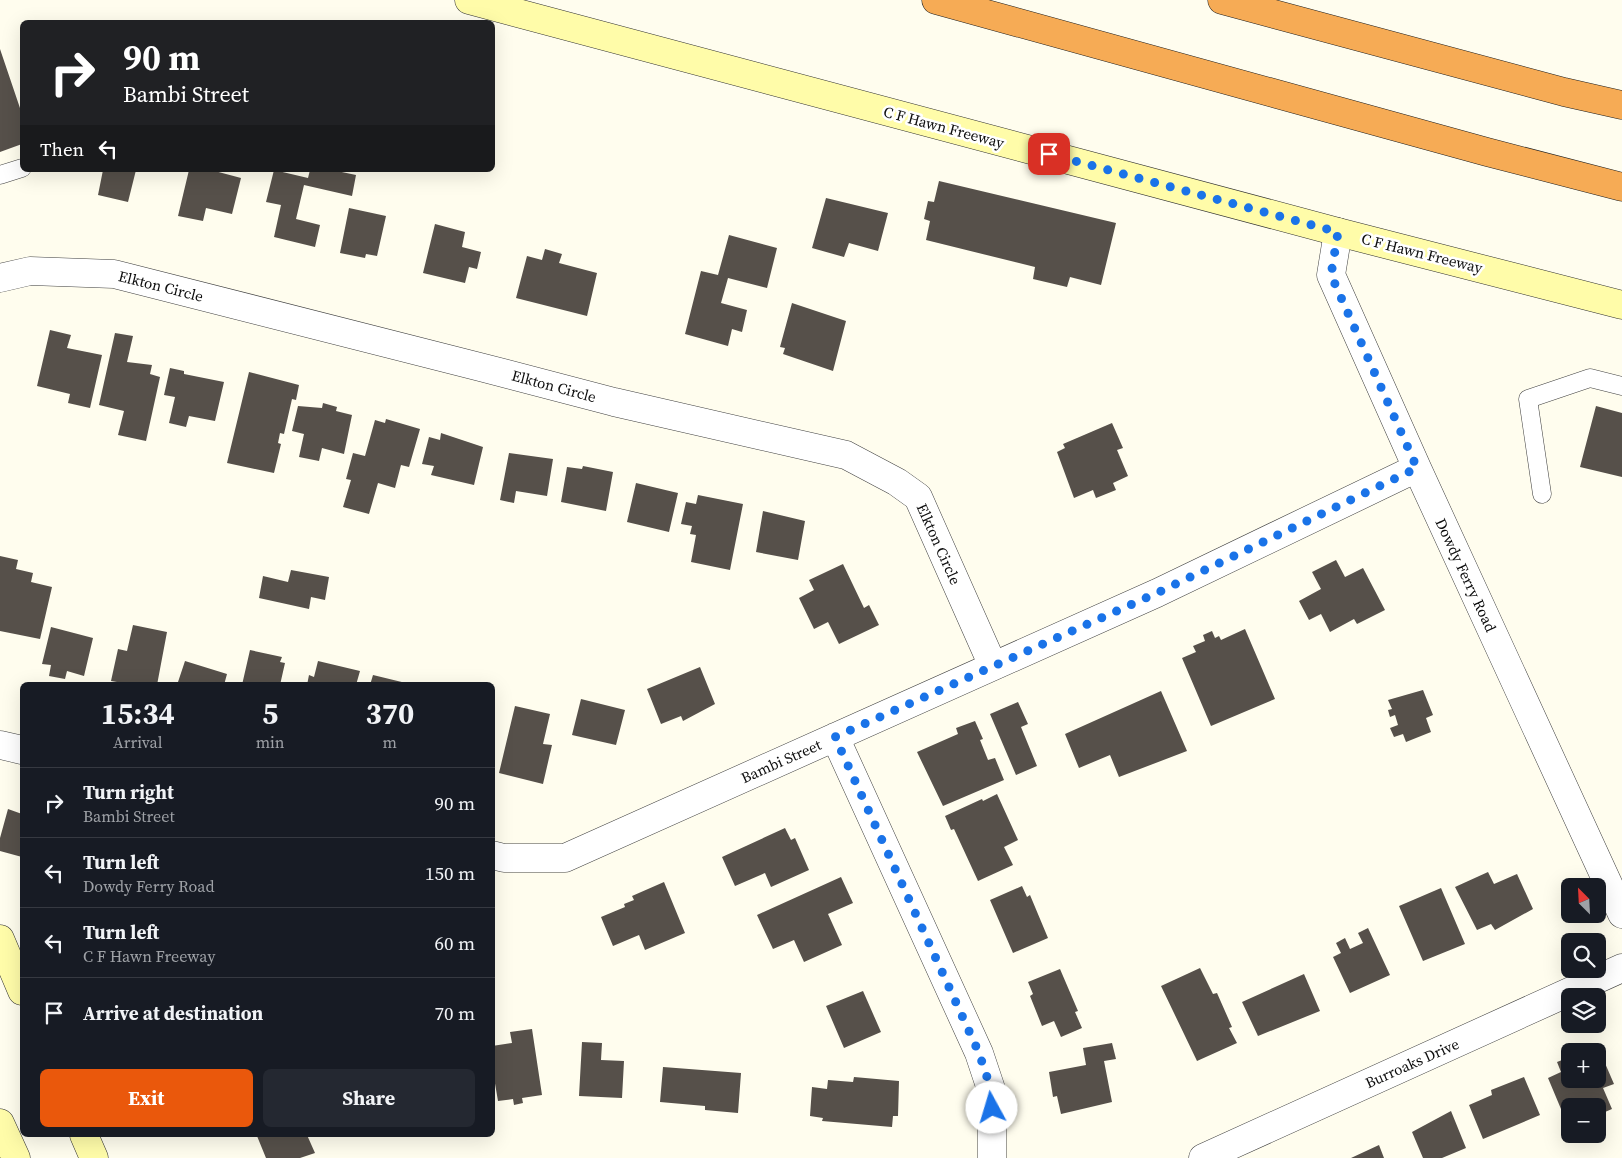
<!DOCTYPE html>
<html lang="en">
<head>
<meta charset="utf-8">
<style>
	:root { --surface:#171b24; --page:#242831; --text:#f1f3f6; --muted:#9ea1a6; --line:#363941; --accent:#ea580c }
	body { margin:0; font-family:"Source Serif 4",serif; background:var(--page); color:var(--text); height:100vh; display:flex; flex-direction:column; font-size:19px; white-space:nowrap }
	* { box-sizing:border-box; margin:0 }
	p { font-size:16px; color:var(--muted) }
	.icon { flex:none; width:28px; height:28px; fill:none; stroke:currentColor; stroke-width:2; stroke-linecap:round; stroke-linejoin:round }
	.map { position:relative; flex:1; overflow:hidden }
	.drawer { position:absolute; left:20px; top:682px; width:475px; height:455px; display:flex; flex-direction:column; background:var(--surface); border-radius:8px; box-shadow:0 5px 20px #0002 }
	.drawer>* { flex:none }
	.guide { position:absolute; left:20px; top:20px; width:475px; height:152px; border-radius:8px; box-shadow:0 5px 20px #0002; background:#202124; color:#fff; overflow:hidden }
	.needle { width:32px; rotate:336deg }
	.fabs { position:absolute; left:1561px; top:878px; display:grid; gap:10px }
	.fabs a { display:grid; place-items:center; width:45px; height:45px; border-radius:8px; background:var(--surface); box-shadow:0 5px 20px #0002; font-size:25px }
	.pin { position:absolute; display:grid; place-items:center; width:42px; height:42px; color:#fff; margin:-21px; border-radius:10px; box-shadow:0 2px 8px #0006 }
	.me { position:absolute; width:55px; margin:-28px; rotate:354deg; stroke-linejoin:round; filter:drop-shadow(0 0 4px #0008) }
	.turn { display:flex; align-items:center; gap:18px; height:105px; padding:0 20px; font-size:22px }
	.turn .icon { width:65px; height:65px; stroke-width:2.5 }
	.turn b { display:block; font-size:35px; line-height:42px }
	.then { display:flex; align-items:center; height:48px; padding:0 20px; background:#0003; gap:10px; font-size:19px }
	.eta { display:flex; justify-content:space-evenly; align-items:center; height:85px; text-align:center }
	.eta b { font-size:30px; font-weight:700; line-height:35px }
	.button { display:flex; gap:10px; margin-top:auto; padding:10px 20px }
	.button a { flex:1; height:58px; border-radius:8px; background:var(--accent); color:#fff; font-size:20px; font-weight:700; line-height:58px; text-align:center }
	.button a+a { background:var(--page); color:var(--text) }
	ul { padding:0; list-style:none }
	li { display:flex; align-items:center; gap:15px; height:70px; padding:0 20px; border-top:1px solid var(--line) }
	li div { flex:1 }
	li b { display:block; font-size:19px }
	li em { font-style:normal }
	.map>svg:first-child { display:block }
	.building { fill:#56504a }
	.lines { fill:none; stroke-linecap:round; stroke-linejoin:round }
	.service-casing { stroke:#404040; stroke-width:19 }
	.minor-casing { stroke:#404040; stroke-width:29 }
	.secondary-casing { stroke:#2f2f2f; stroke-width:29 }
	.motorway-casing { stroke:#1e1e1e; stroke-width:29 }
	.service { stroke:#fff; stroke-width:18 }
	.minor { stroke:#fff; stroke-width:28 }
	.secondary { stroke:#fffca9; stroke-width:28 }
	.motorway { stroke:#f6ab55; stroke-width:28 }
	.route { stroke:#1a73e8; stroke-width:9; stroke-dasharray:0 16.2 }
	.labels { text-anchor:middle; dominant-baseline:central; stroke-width:5; stroke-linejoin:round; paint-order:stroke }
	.street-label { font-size:15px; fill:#0d0d0d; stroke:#fff }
</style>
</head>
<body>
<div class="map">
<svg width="1622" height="1158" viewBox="0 0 1622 1158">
	<rect width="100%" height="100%" fill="#fffdee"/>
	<path class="building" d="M0,49L22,114V144L0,152Z
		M103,170H136L128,202L98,195Z
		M189,170H211L241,178L232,214L206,208L203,221L178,216Z
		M274,170L308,178L310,170H338L337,171L356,175L352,196L304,185L296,219L320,225L315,247L274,237L281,205L266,202Z
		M939,181L1116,223L1101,285L1070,277L1067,287L1033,279L1035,267L926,240L930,221L924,219L928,201L934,202Z
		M826,198L888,213L878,251L849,243L844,257L812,248Z
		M349,208L386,216L377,256L366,254L365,258L340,253Z
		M435,224L465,232L462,247L481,252L477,269L469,267L465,283L423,273Z
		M729,235L777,248L767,288L728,278L721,303L747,310L742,332L732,329L728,346L685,334L701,271L718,275Z
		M545,249L562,254L559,263L597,273L587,316L516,298L527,256L542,260Z
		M792,303L846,321L833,371L783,354L785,348L780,347Z
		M50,330L71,335L67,348L102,355L90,408L68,403L70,394L37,386Z
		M115,333L133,336L127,362L152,365L150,374L160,377L146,441L118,435L124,411L99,405Z
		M170,368L184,371V374L224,382L215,421L189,416L186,427L169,423L175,397L164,395Z
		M249,372L299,385L296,400L292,399L284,434L280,433L278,443L281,444L274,473L227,463Z
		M323,403L337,407L336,411L352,415L344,454L322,448L319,461L299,457L304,434L292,431L298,406L322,408Z
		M1596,406L1622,413V477L1580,467Z
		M386,419L420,429L409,467L401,465L395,488L378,483L369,514L343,507L351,480L346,479L353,453L365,456L375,420L385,423Z
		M1112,423L1123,448L1117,450L1128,476L1113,483L1116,490L1096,498L1093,490L1074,498L1057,452L1065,448L1063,444Z
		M441,433L483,447L474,485L431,475L434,466L422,464L429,437L440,440Z
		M509,453L553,459L547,496L516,491L514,503L500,500Z
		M583,466L613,472L606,511L561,502L567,467L582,469Z
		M636,483L678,493L669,532L627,522Z
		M698,495L743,504L730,570L691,562L696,535L690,534L692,526L681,524L686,502L696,504Z
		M763,511L805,521L798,560L756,552Z
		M0,556L18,560L16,569L33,573L31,582L52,587L40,639L0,631Z
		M1336,560L1345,577L1363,568L1385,610L1357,624L1354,619L1330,632L1321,614L1309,620L1299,601L1321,589L1312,572Z
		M843,564L864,608L869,605L879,625L839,644L828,622L814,629L799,598L814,590L809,580Z
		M291,570L329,577L325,600L311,597L309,609L259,598L263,576L288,582Z
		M133,625L167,632L157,685H122L123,683L111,681L118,649L127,651Z
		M51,627L93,638L84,676L67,671L65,679L49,676L51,665L42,664Z
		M1245,629L1275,699L1211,726L1182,658L1196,652L1193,646L1205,641L1203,635L1212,631L1215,638L1219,636L1221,640Z
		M250,650L282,657L280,662L285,663L280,685H242Z
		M185,661L227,674L224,685H177Z
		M318,661L360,671L356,685H307L309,675L314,677Z
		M700,667L715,704L683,721L681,716L661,724L647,689Z
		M373,675L410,684V685H370Z
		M1423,690L1433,715L1426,718L1431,732L1406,742L1403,734L1394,737L1390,728L1398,725L1395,715L1390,717L1388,710L1392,709L1388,700Z
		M1161,691L1187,751L1119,777L1110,755L1079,768L1065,734Z
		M581,699L625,710L616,745L572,735Z
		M1018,702L1028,724L1021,727L1037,766L1016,775L990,714Z
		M515,706L550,714L543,744L552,745L543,784L499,773Z
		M975,721L983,739L980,740L988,760L995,758L1004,780L943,806L917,752L958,734L956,728Z
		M997,794L1018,840L1004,847L1013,865L978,881L954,829L951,830L945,816L982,799L983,801Z
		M8,809L22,814V857L0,851V838Z
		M785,828L791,840L795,838L809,870L771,887L765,873L735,886L722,857Z
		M1488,872L1494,884L1517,874L1533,909L1495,930L1491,924L1477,930L1455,887Z
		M841,877L853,903L828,914L842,945L804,962L794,940L773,949L757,915Z
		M664,882L685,933L645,950L639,935L613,946L601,917L625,907L624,904L634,900L632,896Z
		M1022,886L1027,897L1030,895L1048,938L1013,953L990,900Z
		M1441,888L1465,944L1423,961L1399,906Z
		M1368,928L1390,975L1350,993L1333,957L1341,953L1336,943L1345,938L1350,949L1363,943L1358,933Z
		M1200,968L1213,994L1217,993L1232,1027L1229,1028L1237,1043L1197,1061L1161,986Z
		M1060,969L1078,1011L1075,1012L1082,1028L1061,1037L1054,1021L1042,1026L1030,996L1033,994L1028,982Z
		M1304,974L1320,1011L1258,1036L1242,1002Z
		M863,991L881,1032L844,1048L826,1006Z
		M532,1029L542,1095L522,1098L523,1103L514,1105L513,1099L498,1101L492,1066V1046L512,1043L510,1032Z
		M582,1042L602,1043L601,1060L624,1061L622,1098L579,1096Z
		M1112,1043L1116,1059L1104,1061L1112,1102L1061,1114L1057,1096L1053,1097L1049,1072L1086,1065L1083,1048Z
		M1598,1047L1614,1084L1603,1088L1612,1109L1598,1115V1106H1576L1575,1104L1561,1109L1548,1078L1561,1072L1557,1062L1570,1057V1079H1598V1051H1585Z
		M663,1067L741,1073L738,1113L705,1110V1106L660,1102Z
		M854,1077L899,1081L898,1116H893L892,1127L822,1121L823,1118L810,1116L812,1087L827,1089L828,1080L853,1082Z
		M1524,1077L1540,1115L1483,1139L1469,1105L1492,1095L1491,1090Z
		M1451,1111L1466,1148L1442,1158H1423L1412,1132Z
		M259,1135H307L315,1153L300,1158H266L257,1136Z
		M1379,1145L1384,1158H1351Z"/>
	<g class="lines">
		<g class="service-casing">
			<path id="service" d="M0,175L22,168
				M1542,494L1528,399L1590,378L1622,386"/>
		</g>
		<g class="minor-casing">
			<path id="minor" d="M1338,232L1331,275L1417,468L1622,914
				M0,278L30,271L114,274L480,367L614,402L846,455L897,482L918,497L993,666
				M835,737L979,1053L992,1092V1158
				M0,745L22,750
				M492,855L504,858H565L1157,593L1417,468
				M1203,1158L1622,968"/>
		</g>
		<g class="secondary-casing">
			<path id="secondary" d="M469,0L1338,232L1622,305
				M0,939L22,991
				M0,1123L16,1158
				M84,1135L94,1158"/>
		</g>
		<g class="motorway-casing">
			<path id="motorway" d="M936,0L1487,152L1622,187
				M1222,0L1564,92L1622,105"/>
		</g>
		<use href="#service" class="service"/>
		<use href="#minor" class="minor"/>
		<use href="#secondary" class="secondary"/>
		<use href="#motorway" class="motorway"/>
	</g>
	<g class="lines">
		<path class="route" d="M992,1108V1092L979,1053L835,737L1157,593L1417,468L1331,275L1338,232L1049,154"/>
	</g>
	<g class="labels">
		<g class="street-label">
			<text transform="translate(944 127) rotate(15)">C F Hawn Freeway</text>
			<text transform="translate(1422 253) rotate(14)">C F Hawn Freeway</text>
			<text transform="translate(161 286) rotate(14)">Elkton Circle</text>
			<text transform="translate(554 386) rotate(15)">Elkton Circle</text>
			<text transform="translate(939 544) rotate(66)">Elkton Circle</text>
			<text transform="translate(1466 575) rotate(65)">Dowdy Ferry Road</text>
			<text transform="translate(781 761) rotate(-24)">Bambi Street</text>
			<text transform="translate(1412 1063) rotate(-24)">Burroaks Drive</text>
		</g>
	</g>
</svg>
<div class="fabs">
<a><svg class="needle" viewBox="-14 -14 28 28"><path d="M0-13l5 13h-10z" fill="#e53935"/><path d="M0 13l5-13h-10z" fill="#9ea1a6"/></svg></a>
<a><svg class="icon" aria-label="search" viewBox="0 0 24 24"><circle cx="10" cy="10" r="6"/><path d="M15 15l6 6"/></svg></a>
<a><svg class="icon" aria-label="layers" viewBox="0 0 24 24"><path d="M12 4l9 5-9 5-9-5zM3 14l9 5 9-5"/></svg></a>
<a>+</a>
<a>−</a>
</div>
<div class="pin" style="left:1049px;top:154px;background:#d93025"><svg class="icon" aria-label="arrive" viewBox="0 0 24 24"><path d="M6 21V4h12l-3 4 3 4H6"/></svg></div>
<svg class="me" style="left:992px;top:1108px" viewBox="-20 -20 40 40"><circle r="19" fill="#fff"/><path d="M0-13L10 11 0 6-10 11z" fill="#1a73e8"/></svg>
<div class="guide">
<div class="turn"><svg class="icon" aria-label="right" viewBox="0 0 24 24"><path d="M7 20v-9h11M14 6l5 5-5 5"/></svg><div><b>90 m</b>Bambi Street</div></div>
<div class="then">Then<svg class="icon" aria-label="left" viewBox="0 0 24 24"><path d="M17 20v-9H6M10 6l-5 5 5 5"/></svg></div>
</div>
<section class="drawer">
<div class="eta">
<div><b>15:34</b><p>Arrival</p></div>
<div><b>5</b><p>min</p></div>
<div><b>370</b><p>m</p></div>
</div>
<ul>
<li><svg class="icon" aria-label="right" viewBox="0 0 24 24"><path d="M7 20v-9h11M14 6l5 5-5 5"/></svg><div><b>Turn right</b><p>Bambi Street</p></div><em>90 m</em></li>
<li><svg class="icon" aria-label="left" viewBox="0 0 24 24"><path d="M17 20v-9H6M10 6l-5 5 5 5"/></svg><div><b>Turn left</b><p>Dowdy Ferry Road</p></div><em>150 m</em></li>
<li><svg class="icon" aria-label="left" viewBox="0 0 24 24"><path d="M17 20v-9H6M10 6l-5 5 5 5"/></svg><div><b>Turn left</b><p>C F Hawn Freeway</p></div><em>60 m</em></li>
<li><svg class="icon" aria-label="arrive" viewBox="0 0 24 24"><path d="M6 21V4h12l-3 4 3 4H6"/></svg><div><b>Arrive at destination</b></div><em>70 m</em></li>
</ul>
<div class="button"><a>Exit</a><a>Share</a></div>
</section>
</div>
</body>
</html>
